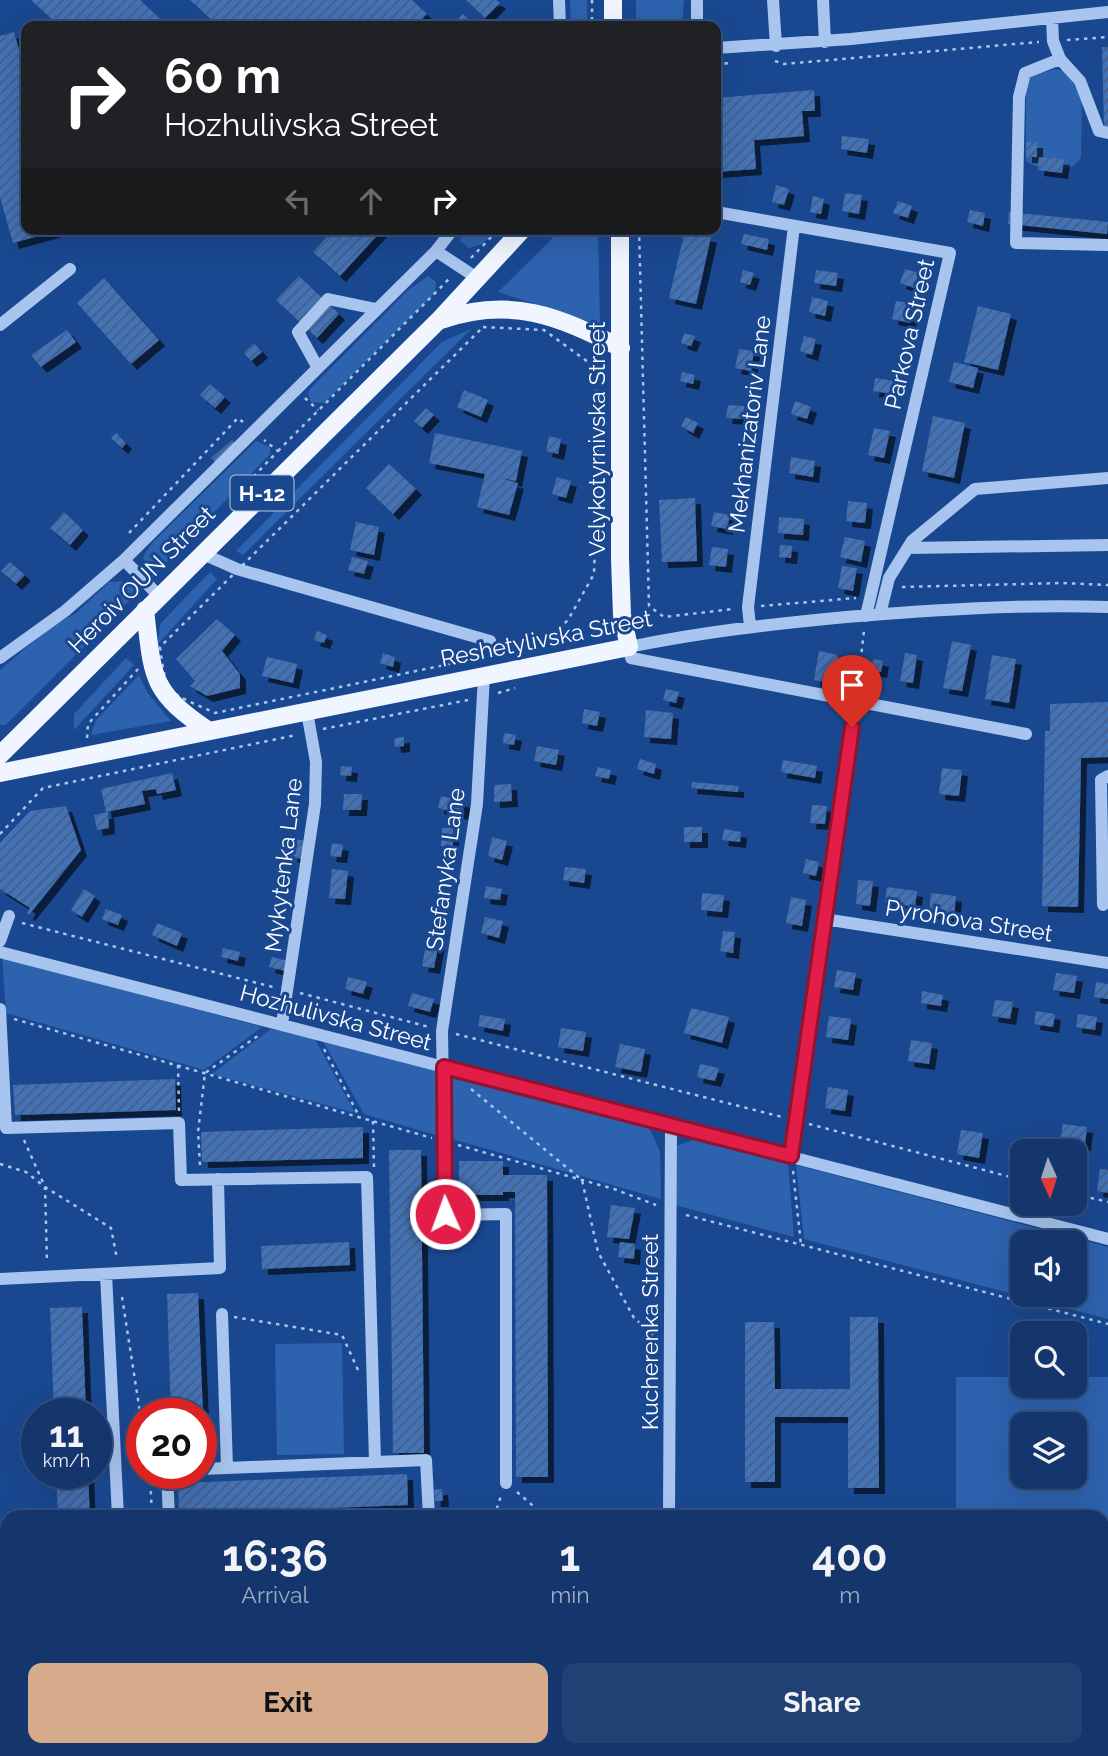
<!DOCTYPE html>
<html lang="en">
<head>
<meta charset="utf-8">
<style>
	:root { --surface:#14366c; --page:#214174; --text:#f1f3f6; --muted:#9dabc2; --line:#33507f; --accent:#d6ab8b }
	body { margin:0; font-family:Raleway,sans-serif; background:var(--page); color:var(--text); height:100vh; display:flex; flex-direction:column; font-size:26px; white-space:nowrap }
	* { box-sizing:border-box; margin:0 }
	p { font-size:23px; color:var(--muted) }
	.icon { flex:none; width:38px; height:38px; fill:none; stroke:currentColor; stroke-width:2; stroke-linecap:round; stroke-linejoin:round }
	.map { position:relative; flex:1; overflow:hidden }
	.sheet { position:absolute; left:0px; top:1510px; width:1110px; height:247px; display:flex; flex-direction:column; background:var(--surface); border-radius:21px 21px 0 0; box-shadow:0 7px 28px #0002,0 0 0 2px var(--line) }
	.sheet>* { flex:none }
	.top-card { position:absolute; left:21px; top:21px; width:700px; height:214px; border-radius:14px; box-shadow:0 7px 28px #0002,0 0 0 2px var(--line); background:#202124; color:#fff; overflow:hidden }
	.needle { width:46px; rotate:177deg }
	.fabs { position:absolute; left:1010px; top:1139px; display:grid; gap:14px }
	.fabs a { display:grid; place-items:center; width:77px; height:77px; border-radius:14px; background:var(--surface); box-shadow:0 7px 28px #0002,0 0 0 2px var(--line); font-size:35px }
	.speed { position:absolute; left:21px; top:1398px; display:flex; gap:14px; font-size:35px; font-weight:700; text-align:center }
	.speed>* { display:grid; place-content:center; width:91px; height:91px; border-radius:50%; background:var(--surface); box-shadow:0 7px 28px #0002,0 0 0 2px var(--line); line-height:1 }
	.speed small { font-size:18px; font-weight:400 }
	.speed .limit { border:10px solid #d22; background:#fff; color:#111 }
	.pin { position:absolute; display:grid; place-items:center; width:60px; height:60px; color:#fff; margin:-72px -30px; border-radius:50% 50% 50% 0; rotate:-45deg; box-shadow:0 0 7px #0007 }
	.pin .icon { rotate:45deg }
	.me { position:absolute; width:77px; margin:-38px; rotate:358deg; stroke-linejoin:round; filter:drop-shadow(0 0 5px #0008) }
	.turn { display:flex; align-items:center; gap:24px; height:147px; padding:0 28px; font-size:32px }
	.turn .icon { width:91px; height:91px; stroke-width:2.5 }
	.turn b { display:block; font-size:49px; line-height:60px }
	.lanes { display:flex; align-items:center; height:66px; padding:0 28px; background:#0003; justify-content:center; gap:35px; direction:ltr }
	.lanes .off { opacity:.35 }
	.eta { display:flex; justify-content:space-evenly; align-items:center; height:119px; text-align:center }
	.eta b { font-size:42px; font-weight:700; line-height:49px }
	.cta { display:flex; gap:14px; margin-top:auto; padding:14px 28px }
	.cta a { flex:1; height:80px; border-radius:14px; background:var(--accent); color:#111; font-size:28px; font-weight:700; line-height:80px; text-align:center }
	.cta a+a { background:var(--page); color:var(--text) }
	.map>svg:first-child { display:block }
	.grass { fill:#2d62ae; fill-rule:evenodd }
	.park { fill:url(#park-crowns) }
	.building { fill:url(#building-hatch); filter:url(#shadow) }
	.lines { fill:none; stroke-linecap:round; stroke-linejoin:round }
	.path { stroke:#a8c5ef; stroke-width:2.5; stroke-dasharray:3.5 5; stroke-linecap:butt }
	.minor { stroke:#a8c5ef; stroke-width:12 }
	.major { stroke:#f0f5ff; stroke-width:18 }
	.route-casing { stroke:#92132f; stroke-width:18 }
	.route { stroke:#e11d48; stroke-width:12 }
	.labels { text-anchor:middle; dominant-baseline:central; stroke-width:6; stroke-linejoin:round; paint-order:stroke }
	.shield { fill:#1a4890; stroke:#bac8de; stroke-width:2 }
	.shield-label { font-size:21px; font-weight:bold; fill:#fff }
	.street-label { font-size:23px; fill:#fff; stroke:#1a4890 }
</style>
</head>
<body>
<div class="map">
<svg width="1108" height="1756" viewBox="0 0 1108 1756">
	<defs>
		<pattern id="park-crowns" width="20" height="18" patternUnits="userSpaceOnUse" patternTransform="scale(1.75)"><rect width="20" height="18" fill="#2d62ae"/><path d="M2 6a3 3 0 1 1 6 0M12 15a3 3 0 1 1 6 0" fill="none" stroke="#4c7aba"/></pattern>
		<pattern id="building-hatch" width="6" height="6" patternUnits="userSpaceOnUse" patternTransform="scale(1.75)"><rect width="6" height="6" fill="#4372b8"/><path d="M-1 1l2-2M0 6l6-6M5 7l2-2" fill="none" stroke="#485d7d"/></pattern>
		<filter id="shadow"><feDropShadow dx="6" dy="6" stdDeviation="0" flood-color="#0009"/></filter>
	</defs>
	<rect width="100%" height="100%" fill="#1a4890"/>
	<path class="grass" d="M570,0H587V26H571Z
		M636,0H684L682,26H636Z
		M1055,69L1063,71L1082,93L1081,157C1072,176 1041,171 1026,161V87L1031,76Z
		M463,229H498L482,244L469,248L460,241Z
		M562,229H598L600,325L498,292Z
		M428,276L436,282L435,293L324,403L311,402L308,393L310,389L407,291Z
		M471,329L243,555L236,551L442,342Z
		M256,441L270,447V454L158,571L147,569L143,557L151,544Z
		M210,572L217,579L158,644L160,624Z
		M130,581L134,586L133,597L6,725H0V670L54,624L75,614L109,582Z
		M126,658L134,665L74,730V714Z
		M139,675L147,692L171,721L91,735L96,720Z
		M2,957L262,1027L204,1070L6,1013Z
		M271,1029L315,1039L355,1113L212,1074Z
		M323,1041L440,1072L439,1136L364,1114Z
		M452,1076L649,1127L660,1152L661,1199L449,1138Z
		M693,1140L788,1164L794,1237L675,1205L677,1146Z
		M796,1165L1108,1247V1319L804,1239ZM1022,1242H1074V1295H1022Z
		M342,1343L344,1454L277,1455L275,1344Z
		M956,1377H1022V1386H1074L1075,1377H1108V1557H1103L1102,1517H956ZM1022,1424H1074V1477H1022Z"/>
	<path class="park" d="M1103,1722L1108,1723V1756H951V1750H1102Z"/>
	<path class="building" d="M31,0H140L168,26H59Z
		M190,0H412L427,14L416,26H218Z
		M466,0H496L500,3L485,18Z
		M463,14L476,26H451Z
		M14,32L26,75V229L60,230L13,243L0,197V36Z
		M1102,47H1108V127H1104Z
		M814,90L815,111H802L804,136L754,140L756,169L716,172V98Z
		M842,136L869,139L867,153L841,149Z
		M1026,142H1037V157H1026Z
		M1039,157L1064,159L1062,173L1038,170Z
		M776,185L789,189L784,205L772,202Z
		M845,193L862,195L859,214L842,211Z
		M813,196L824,199L821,214L810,212Z
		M898,201L912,206L908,218L893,213Z
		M970,210L985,213L983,226L967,222Z
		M1009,212L1108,222L1107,234L1008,224Z
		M334,229H383L340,276L313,252Z
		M685,230L711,237L696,304L669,298Z
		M744,234L769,239L767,250L741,244Z
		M905,269L919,273L914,288L900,283Z
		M743,270L754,273L750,285L740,282Z
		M816,270L838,273L836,286L814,283Z
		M299,276L339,314L317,338L276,300Z
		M104,278L159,340L131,364L77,303Z
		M812,297L828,301L825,316L809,312Z
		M896,301L914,304L910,323L892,319Z
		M978,306L1011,314L998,370L964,362Z
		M67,330L76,342L41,367L31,355Z
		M684,333L695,336L691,346L681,343Z
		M804,336L816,339L812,355L800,351Z
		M254,343L262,352L251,361L244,353Z
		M739,349L754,351L751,371L735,368Z
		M954,362L978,368L973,388L949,382Z
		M682,372L695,375L693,384L680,381Z
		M875,378L895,381L892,394L873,391Z
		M210,384L225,397L215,408L200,395Z
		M464,390L488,400L481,417L457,407Z
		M795,401L811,407L807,419L791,414Z
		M728,405L744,406L743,419L726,418Z
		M426,408L434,415L422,428L414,421Z
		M933,416L965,423L954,478L922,471Z
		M686,417L698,423L693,433L681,426Z
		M874,428L890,431L884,458L868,455Z
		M116,433L126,443L122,448L111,438Z
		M435,433L522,451L516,481L501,478L518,483L509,515L477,507L485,474L429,463Z
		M549,436L561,439L558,454L546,451Z
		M232,440L235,444L215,462L211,458Z
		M791,457L815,461L813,477L789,473Z
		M389,464L416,489L393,514L366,488Z
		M557,477L571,481L566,498L552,494Z
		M695,498L697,561L662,562L659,500Z
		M848,501L867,503L865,523L846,521Z
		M64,512L83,530L70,545L50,528Z
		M714,512L730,515L727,529L711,526Z
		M779,517L804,519L803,535L778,533Z
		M356,522L379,527L374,555L350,550Z
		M845,537L865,541L861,562L840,557Z
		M780,545L792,546L791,558L779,557Z
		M712,547L728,549L726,567L709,565Z
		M352,557L368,561L364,574L348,570Z
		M10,562L25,575L16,584L1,571Z
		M842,566L857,568L853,591L838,588Z
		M217,619L235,635L222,651L240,674V688L207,696L190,686L195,681L176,659Z
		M317,631L327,635L324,643L314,640Z
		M952,641L971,645L962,691L943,688Z
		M819,651L838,655L833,684L814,680Z
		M383,653L395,657L393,667L380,663Z
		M905,653L917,655L913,683L900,681Z
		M992,655L1016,659L1009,703L985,699Z
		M267,657L297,664L293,683L262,676Z
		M873,659L883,661L881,672L871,670Z
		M666,689L679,692L676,703L663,700Z
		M1108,702V757L1081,758L1078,907L1042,906L1045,731H1050V704Z
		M584,709L600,712L597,726L582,723Z
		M646,710L673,713L671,739L644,737Z
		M504,733L516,735L514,745L503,743Z
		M404,737V746L395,747L394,738Z
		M537,746L559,750L556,765L534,761Z
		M640,759L656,764L654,774L637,769Z
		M783,760L817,766L815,778L781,772Z
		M341,766L352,767L351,776L340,775Z
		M598,767L611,770L609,779L595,776Z
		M942,768L962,770L959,796L939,794Z
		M172,773L176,790L157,794L156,789L142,791L145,804L106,812L101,789Z
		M692,782L738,786V792L691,788Z
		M511,784L512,801L494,802V785Z
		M344,794H362L361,810H343Z
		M441,796L465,802L462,814L438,808Z
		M812,805L827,806L825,824L810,823Z
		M66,806L81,850L29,915L27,913L30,908L0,889V843L30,811Z
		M108,812L109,828L97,830L94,815Z
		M684,827H702V842H684Z
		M442,828H453V846H441Z
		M724,829L741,832L740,842L722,840Z
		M492,837L507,841L502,860L488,856Z
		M295,839L306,841L301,859L291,856Z
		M332,843L343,845L341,857L330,856Z
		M806,859L819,862L816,876L803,873Z
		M565,867L586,869L584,883L563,880Z
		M332,869L348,871L345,899L329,898Z
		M858,880L873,881L870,906L856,904Z
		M486,886L502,889L500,900L484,898Z
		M887,887L917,891L915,907L885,902Z
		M84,889L95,896L82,917L71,910Z
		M702,893L724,895L722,912L701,910Z
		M931,893L956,896L954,916L929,913Z
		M791,897L806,900L802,926L786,923Z
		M106,909L122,915L118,925L102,919Z
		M485,917L503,921L499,938L481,933Z
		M157,923L182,933L177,946L152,935Z
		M723,931L735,932L733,953L720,951Z
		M427,939L439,942L434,968L422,966Z
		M223,948L240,952L238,961L221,957Z
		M272,957L288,961L285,971L269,967Z
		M837,970L856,973L853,990L834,987Z
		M1056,973L1077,976L1074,993L1053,990Z
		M348,977L367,982L363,994L345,989Z
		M1096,982L1108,984V999L1094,997Z
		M922,991L943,995L941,1006L921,1003Z
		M412,993L434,999L430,1012L408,1006Z
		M995,1000L1013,1002L1010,1019L992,1016Z
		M691,1008L729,1017L722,1043L684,1033Z
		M1036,1011L1055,1014L1053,1027L1034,1024Z
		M1078,1014L1097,1017L1095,1030L1076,1027Z
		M480,1015L505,1019L503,1031L478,1026Z
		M829,1016L851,1019L848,1040L826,1037Z
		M561,1028L586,1032L583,1051L558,1047Z
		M911,1040L932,1043L929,1064L908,1061Z
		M620,1044L645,1049L641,1072L615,1067Z
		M700,1064L719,1068L715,1081L697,1077Z
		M175,1079L176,1110L15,1115L13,1085Z
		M828,1087L848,1090L845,1111L825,1108Z
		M1063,1124L1087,1127L1085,1145L1060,1141Z
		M363,1127V1158L202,1162L201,1132Z
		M961,1130L983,1133L979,1158L957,1154Z
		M389,1150H421L424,1453H393Z
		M459,1161H503V1175H547L548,1477H516L515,1192H503V1195H459Z
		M1100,1169L1108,1170V1193L1097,1191Z
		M611,1205L635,1208L629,1239L607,1237Z
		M349,1242L350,1265L262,1269L261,1246Z
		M620,1242L635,1244L634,1259L618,1257Z
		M198,1293L203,1414H171L167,1294Z
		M82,1307L86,1414H54L50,1308Z
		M850,1317H878L879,1488H848V1417H775V1482H745V1322H774L775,1389H850Z
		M56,1474H88L90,1517H58Z
		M407,1474L408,1505L179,1514L178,1483Z
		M442,1489L443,1501H435L434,1490Z
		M7,1594V1625H0V1595Z
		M0,1719H7V1745H0Z
		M413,1750H444V1756H413Z
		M507,1750H536V1756H507Z
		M710,1750H742V1756H711Z
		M855,1750H883V1756H855Z"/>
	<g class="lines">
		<path class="path" d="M592,0V26
			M1067,40L1108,37
			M775,61L784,64L1039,42
			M716,64L730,63
			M639,229L649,606L664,617L733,609
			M471,258L498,230
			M483,327L544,330L588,362L596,389L598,459L594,574L568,620L546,640L517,650L215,713C170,692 166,698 160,647Z
			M305,398L318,410
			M278,451L451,277
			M236,495L278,451L264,440
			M129,533L238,418L243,422
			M902,587L1062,583L1108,585
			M761,606L856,598
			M858,686L864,630
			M498,693L515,688
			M323,729L468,700
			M87,738L88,724L138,669
			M0,834L43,788L296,735
			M22,923L273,987
			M300,993L429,1027
			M14,1019L432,1138
			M456,1034L782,1117
			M324,1049L360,1118
			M178,1065L179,1111
			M471,1089L582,1180L598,1252L634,1318L657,1338
			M373,1121L374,1167
			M809,1124L1022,1180
			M24,1140L45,1187L111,1228L117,1259
			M458,1145L614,1189L656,1205
			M0,1164L26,1172L45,1187L47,1262
			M200,1165L198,1132L205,1073L259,1035
			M793,1171L801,1245
			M1074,1194L1108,1202
			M686,1215L1108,1324
			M122,1297L142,1425
			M234,1317L342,1335L358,1370
			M150,1474L152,1517
			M517,1492L546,1517
			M494,1517L501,1496
			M1102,1723L1108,1706
			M782,1750L785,1756
			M983,1750L989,1756
			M977,1756V1750
			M1092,1756L1094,1750"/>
		<path class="minor" d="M559,0L560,26
			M697,0V26
			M773,0L776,46
			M823,0L825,42
			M1052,18L1053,41L1060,59L1080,81L1099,131L1108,133
			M716,48L851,39L1108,12
			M1060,59L1025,73L1019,97L1016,243L1108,245
			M716,212L950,253L866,616
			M436,251L453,229
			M0,325L70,269
			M318,368L298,332L328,299L376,309
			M908,548L1108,545
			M203,554L237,569L490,641
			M159,596L124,560L436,251L477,278
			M880,614L889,578L912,541L975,489L1108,478
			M750,626L748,607L794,226
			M0,658L65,611L124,560
			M484,676L477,804L442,1031L445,1215L506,1214V1483
			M1026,734L631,658L629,647C701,632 773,624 846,617C933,610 1020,604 1108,607
			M1103,905L1101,780L1108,776
			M824,919L1108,963
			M0,941L9,916
			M0,952L1108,1239
			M0,1009L6,1128L179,1123L181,1180L367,1177L375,1462
			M282,1024L315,804L316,762L307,712
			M791,1156L856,700
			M106,1274L118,1517
			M0,1279L220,1268L218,1179
			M227,1468L426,1460L429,1517
			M201,1469L227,1468L222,1314
			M167,1474L169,1517
			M646,1517L669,1516L671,1126
			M0,1546H7
			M1108,1576V1645
			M0,1637H7
			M0,1701H7
			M397,1750V1756
			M491,1750V1756
			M570,1750V1756
			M757,1750V1756
			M906,1750V1756
			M117,1756L124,1750"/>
		<path class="major" d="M613,0V26
			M441,320C511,296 558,316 621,348
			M145,610C153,678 150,691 209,731
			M0,755L438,321L523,229
			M0,773L629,647L622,615L620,559V229"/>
	</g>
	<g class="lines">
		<g class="route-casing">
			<path id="route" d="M445,1214L444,1067L791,1156L852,727"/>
		</g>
		<use href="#route" class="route"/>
	</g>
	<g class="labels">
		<rect class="shield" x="230.5" y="475.5" width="63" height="35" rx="5"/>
		<g class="shield-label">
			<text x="262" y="493">Н-12</text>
		</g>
		<g class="street-label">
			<text transform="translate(909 334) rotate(-77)">Parkova Street</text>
			<text transform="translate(749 424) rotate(-83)">Mekhanizatoriv Lane</text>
			<text transform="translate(596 439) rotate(-90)">Velykotyrnivska Street</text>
			<text transform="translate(141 579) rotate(-45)">Heroiv OUN Street</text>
			<text transform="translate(546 638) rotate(-11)">Reshetylivska Street</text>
			<text transform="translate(283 865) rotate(-83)">Mykytenka Lane</text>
			<text transform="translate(445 869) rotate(-82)">Stefanyka Lane</text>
			<text transform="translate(969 920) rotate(9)">Pyrohova Street</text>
			<text transform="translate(336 1017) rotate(15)">Hozhulivska Street</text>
			<text transform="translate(649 1332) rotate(-90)">Kucherenka Street</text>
		</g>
	</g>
</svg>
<div class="fabs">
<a><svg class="needle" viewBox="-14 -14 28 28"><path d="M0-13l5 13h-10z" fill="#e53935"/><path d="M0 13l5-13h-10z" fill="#9dabc2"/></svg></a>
<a><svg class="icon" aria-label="sound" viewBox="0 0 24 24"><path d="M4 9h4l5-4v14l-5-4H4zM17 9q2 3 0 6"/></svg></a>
<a><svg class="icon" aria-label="search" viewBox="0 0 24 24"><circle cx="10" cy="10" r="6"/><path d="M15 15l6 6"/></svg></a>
<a><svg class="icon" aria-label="layers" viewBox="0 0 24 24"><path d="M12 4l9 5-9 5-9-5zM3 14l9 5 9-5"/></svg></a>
</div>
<div class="speed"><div>11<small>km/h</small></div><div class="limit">20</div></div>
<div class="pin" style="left:852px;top:727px;background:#d93025"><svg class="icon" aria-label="arrive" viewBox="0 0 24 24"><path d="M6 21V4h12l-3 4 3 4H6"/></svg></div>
<svg class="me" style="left:445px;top:1214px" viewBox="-20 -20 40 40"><circle r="17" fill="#e11d48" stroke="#fff" stroke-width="3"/><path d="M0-11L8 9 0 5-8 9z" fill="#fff"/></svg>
<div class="top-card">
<div class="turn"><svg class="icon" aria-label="right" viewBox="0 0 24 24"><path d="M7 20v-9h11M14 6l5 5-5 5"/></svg><div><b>60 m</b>Hozhulivska Street</div></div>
<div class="lanes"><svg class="icon off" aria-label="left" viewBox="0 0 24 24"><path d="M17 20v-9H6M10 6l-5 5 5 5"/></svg><svg class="icon off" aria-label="ahead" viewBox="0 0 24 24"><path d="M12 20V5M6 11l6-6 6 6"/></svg><svg class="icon" aria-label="right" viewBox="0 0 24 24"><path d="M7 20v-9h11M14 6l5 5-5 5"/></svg></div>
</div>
<section class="sheet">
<div class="eta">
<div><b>16:36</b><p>Arrival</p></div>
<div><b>1</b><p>min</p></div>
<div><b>400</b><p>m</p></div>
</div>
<div class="cta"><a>Exit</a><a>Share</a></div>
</section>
</div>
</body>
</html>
